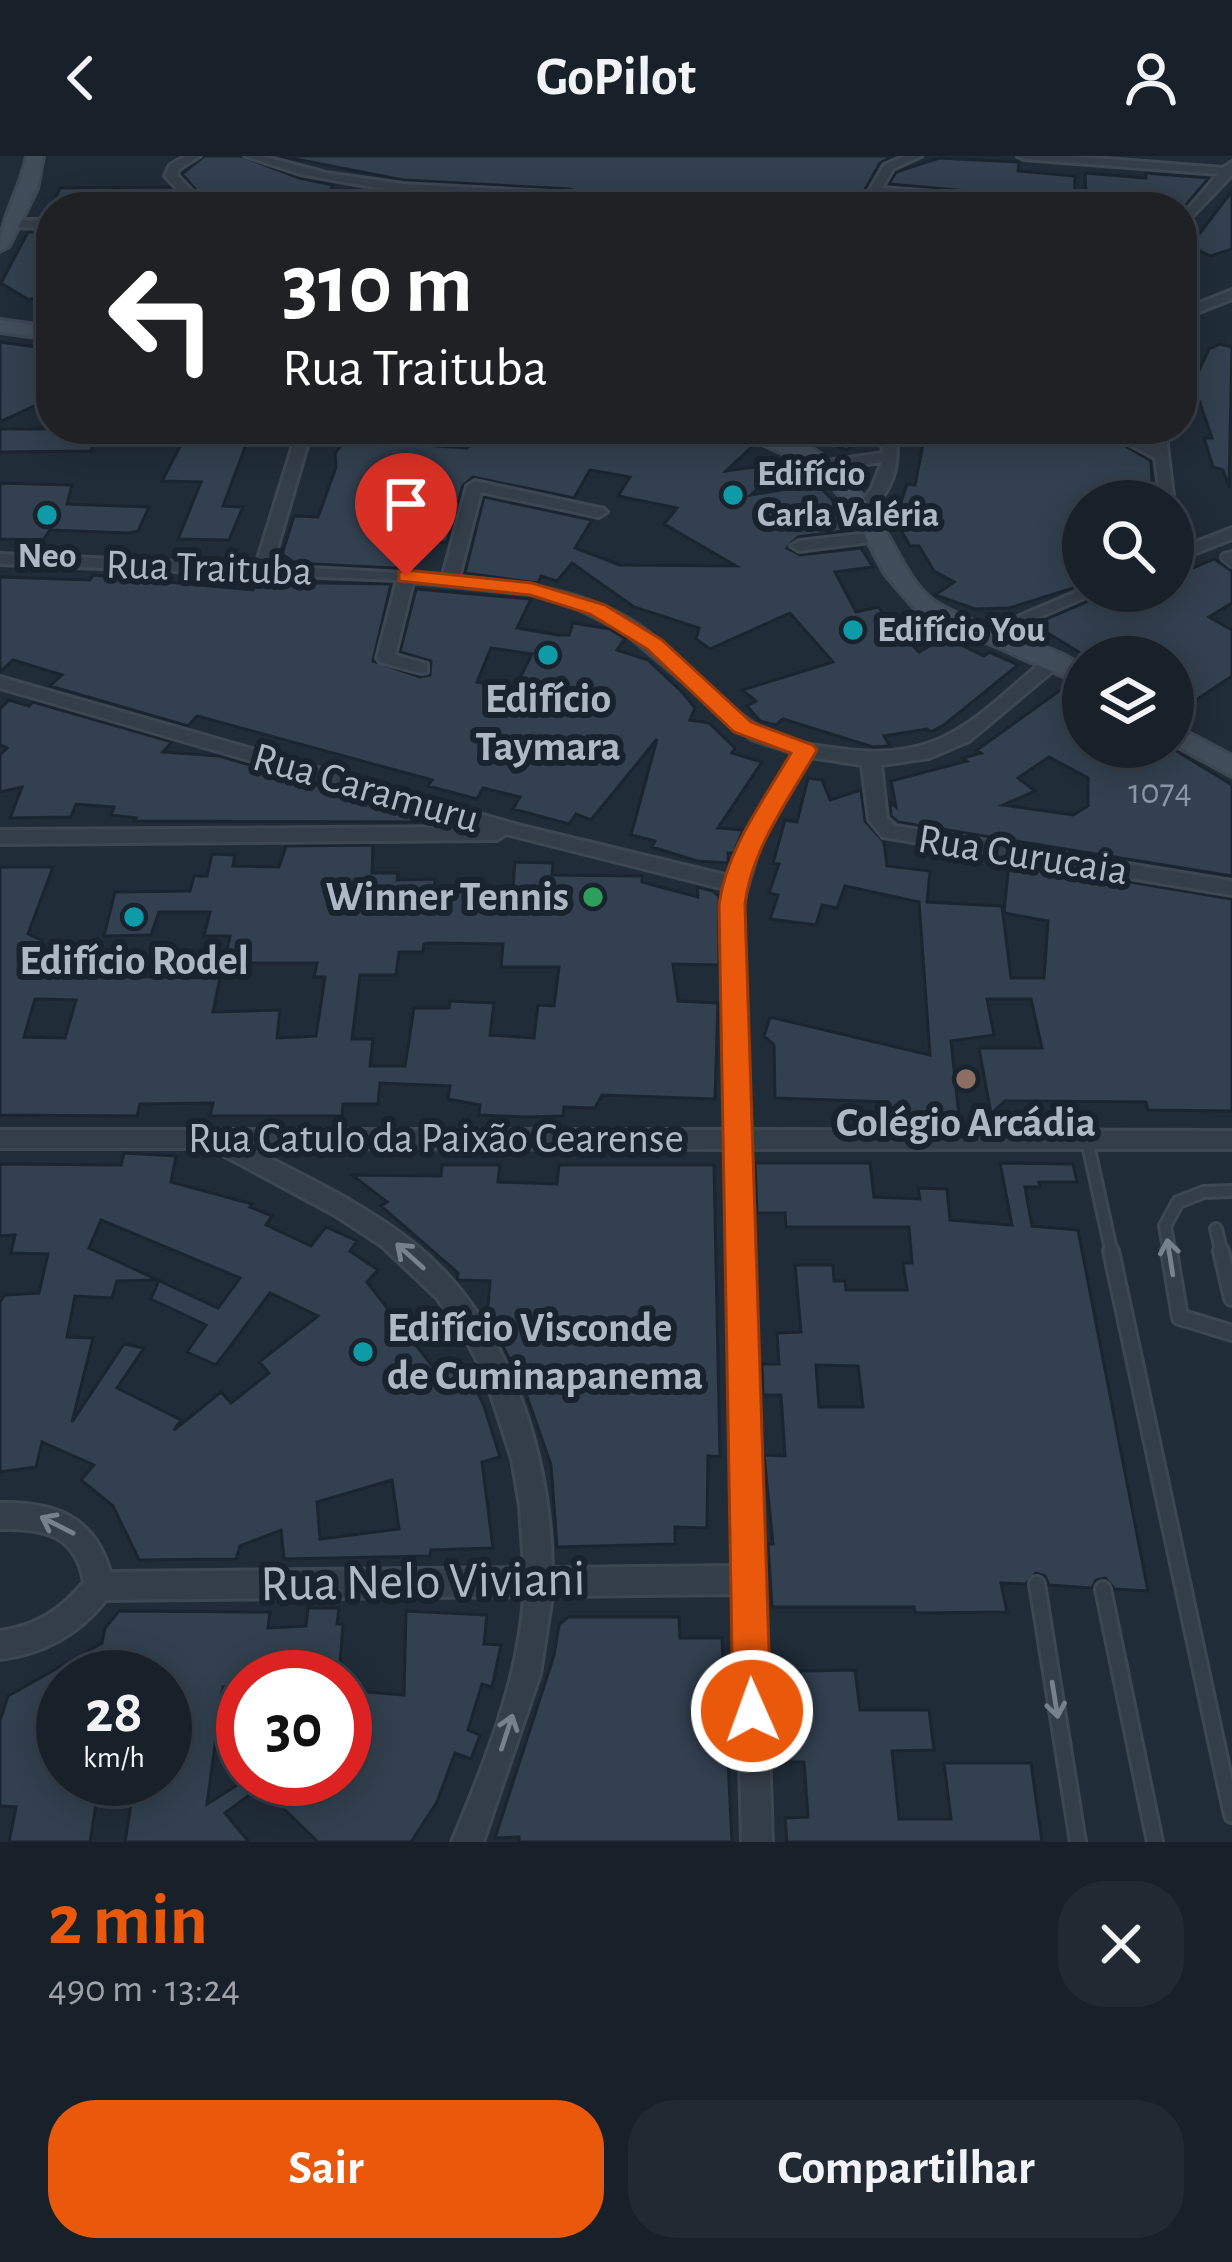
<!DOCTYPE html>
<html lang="pt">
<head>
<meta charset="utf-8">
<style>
	:root { --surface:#18212a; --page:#212932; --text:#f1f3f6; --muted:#9fa3a8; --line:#363e47; --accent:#ea580c }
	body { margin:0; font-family:"Alegreya Sans",sans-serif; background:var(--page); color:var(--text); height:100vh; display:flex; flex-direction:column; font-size:45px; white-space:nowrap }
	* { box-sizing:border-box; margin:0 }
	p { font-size:39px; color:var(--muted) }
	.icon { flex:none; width:66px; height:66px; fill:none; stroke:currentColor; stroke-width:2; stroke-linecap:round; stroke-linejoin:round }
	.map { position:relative; height:1686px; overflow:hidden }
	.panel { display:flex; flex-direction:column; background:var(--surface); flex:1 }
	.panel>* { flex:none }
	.guide { position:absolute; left:36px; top:36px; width:1161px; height:252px; border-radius:48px; box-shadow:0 6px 30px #0003,0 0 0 3px var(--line); background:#202124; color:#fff; overflow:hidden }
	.tools { position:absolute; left:1062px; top:324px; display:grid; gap:24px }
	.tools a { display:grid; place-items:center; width:132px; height:132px; border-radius:50%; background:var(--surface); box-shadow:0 6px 30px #0003,0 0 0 3px var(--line); font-size:60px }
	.speed { position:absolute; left:36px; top:1494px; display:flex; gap:24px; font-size:60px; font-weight:700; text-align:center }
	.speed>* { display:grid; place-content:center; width:156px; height:156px; border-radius:50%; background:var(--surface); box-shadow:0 6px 30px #0003,0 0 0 3px var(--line); line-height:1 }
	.speed small { font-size:30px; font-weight:400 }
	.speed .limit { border:18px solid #d22; background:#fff; color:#111 }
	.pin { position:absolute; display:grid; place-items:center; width:102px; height:102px; color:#fff; margin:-123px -51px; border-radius:50% 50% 50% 0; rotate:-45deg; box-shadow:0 0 12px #0007 }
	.pin .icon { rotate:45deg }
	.me { position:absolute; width:132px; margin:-66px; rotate:358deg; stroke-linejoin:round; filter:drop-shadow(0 0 9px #0008) }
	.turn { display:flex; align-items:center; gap:42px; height:252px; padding:0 48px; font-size:54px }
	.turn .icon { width:156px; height:156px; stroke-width:2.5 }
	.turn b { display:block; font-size:84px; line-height:102px }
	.round { display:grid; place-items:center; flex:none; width:126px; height:126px; border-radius:48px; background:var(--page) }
	.head { display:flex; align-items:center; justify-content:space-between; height:204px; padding:0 48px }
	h1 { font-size:72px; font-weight:700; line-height:90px; color:var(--accent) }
	.action { display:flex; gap:24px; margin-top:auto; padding:24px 48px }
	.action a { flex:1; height:138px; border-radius:48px; background:var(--accent); color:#fff; font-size:48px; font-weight:700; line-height:138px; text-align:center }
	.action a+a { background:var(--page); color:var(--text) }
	header { display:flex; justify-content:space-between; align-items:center; height:156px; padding:0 48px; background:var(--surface); font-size:54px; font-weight:700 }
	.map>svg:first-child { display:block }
	.building { fill:#32404f; stroke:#1b252f; stroke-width:3; fill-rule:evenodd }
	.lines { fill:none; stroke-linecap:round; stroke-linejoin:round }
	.lane-far2-casing { stroke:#3d4752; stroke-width:12 }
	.lane-far1-casing { stroke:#3d4752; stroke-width:16 }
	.lane-casing { stroke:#3d4752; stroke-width:20 }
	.street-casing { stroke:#3d4752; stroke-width:6 }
	.secondary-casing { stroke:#3d4752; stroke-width:6 }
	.lane-far2 { stroke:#343e48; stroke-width:8 }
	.lane-far1 { stroke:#343e48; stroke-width:10 }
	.lane { stroke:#343e48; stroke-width:14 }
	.street { fill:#343e48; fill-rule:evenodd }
	.secondary { fill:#424d5b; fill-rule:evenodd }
	.oneway { stroke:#77818d }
	.route { fill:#ea580c; stroke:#983908; stroke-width:3 }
	.culture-dot { fill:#0f9aa8; stroke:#19232d; stroke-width:4.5 }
	.leisure-dot { fill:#2e9e5b; stroke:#19232d; stroke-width:4.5 }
	.education-dot { fill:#8d6e63; stroke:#19232d; stroke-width:4.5 }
	.labels { text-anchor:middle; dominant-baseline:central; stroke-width:12; stroke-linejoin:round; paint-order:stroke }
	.far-poi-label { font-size:36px; font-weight:bold; fill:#aeb8c5; stroke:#19232d; text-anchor:start }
	.number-label { font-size:36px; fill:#8d98a6 }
	.street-label { font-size:42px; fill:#aeb8c5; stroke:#19232d }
	.poi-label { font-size:42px; font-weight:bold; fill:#aeb8c5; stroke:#19232d }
	.near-street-label { font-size:51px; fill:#aeb8c5; stroke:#19232d }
</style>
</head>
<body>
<header><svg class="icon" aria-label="back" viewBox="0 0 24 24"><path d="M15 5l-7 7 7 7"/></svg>GoPilot<svg class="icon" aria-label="person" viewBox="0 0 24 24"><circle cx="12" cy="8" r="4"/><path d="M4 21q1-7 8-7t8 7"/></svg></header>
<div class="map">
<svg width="1232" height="1686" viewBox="0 0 1232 1686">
	<rect width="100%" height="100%" fill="#202c38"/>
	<path class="building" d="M204,0H241L299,22L333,29L324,51H211L182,18Z
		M280,0H888L891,1L880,7L863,37L851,36L845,51H797L731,42L738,46L693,38L689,51H615L570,33L403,24Z
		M939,2L1019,6L1018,15L1075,20L1074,51H885L889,44L968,48L966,35L889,28L896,16Z
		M1085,17L1146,22V17L1209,22L1184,51H1115V41L1086,39Z
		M169,31L188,51H52L60,32Z
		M369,35L455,44L581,51H372L365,49Z
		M1232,35V93L1211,100L1190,90Z
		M28,76H51V136L29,144L1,127Z
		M0,186L51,193V242L0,266Z
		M1220,188L1232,191L1229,332L1223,314L1213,311L1204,282H1212L1193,227L1209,193Z
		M0,273H100L91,295L0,296Z
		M189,273H252L223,350L243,351L229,384L178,383L201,326L162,325Z
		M416,273H424L415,279L424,289L467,292L491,273H658L708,283L716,273H726L754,289L726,315L785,307L751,339L817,328L840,352L852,374L798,381L787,392L800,399L861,392L873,411L835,416L856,456L878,451L919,496L945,481L984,500L989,496L1018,509L944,569L931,576L927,573L884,580L890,590L873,591L783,563L776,569L760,565L747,550L756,545L742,534L833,506L790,457L710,493L696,483L699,472L634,451L572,407L557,425L541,420L538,427L465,417L484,341L592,364L575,392L620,409L736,410L664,368L677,352L618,340L630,321L590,314L574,342L473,321L463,329L447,386H421L413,413L295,407L282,398L294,360L318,361L336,311L335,298L345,283L413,285ZM390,332L427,337L415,376L368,374L379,338Z
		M796,273H871L847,294Z
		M926,273H1097L1151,305L1153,345H1083V429L1009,452L975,453L935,439L954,426L934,415L919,390H910L895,364L907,328L915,329Z
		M0,327L72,329L67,348L149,351L138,375L129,377L50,374L43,384L0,383Z
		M1214,403L1232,415V447L1209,461L1232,474V520L1190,548L1173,538V501H1087L1046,476V463L1093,443L1105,448L1136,435H1173V420Z
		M93,419L253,434L256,426L391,428L373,505L420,521L430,519L431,505L400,496L416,433L531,443L517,472L558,479H569L573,467L610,473L625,483L617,494L648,504L683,537L695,552L690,564L709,567L735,592L732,597L762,606L718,672L743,674L734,697H728V707L697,705L652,691L655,685L631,679L657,583L591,664L576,658L569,668L513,653L520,641L483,632L477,643L428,630L432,624L197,560L188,570L50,530L62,519L13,504L0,516V421L90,424ZM491,492L532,498L515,532L477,526Z
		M1066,530L1083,539V591H1170L1232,629V720L898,666L891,660L890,646L896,651L891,625L967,605L963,602L981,597L977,594ZM1049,601L1088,622V650L1073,659L1003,649L1035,635L1018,622Z
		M9,544L29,550L33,546L172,586L163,596L219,600L325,631L322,636L418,659L417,666L134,665L136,662L111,659L114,651L76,648L71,661L10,662L22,631L0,636V599L7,592L0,589V553Z
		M808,622L822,624L830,644L861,634L865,665L884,686L887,710L930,715L927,746L1002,750L1011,822H1044L1048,765L1004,757L1009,706L1232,743V955L1148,954L1146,946L1005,945L991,958L979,892H1042L1031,843H987L994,879L951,885L959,959L889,957L888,946L775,942L774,889L764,880L770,861L930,899L919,746L845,730L837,752L822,749L816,769L770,763L778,739L769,737L779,708L773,707L785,664L797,666Z
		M373,689L372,717H398L397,724L435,723L434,734L507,735L513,731L515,706L553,707L552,719L642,720V726L698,741L697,731L713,735L719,740V809L673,808L678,845L718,847L715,943L602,939L595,952L564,951L563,960L525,961L479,959L480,949L448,943L450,930L380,927L378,948H343L342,960H210L213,947L140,948L137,960L0,959V711H53L28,778L42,784L30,819L220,822L213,856L280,854L277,882L316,880L325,821H314L317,807H224L230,780H204L210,756H159L151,779L104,780L115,736L190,735L194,720H207L212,698L235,699L233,710L279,711L286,690ZM429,787L503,788L501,811H559L554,850L538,849L534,882L490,879L494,847L450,845L449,852H414L405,910H370L373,883H352L360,819H396L399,796H423L424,788ZM35,843L76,844L65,882L24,881Z
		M124,997L176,1000L171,1026L252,1048L250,1051L272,1060L266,1069L311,1090L326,1071L357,1085L350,1095L378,1114L367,1126L437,1216L450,1209L459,1226L471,1222L484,1250L500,1301L482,1306L493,1392L431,1394L430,1400L284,1403L281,1374L240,1390L236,1403L139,1404L113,1350L81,1324L94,1309L42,1286L36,1311L0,1316V1146L5,1139L39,1137L48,1098L11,1097L15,1079L0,1080V1008L121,1009ZM101,1064L240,1122L218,1152L89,1092ZM159,1124L151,1143L206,1169L187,1196L216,1209L270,1137L318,1160L259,1206L269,1217L231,1247L221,1236L174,1274L181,1264L117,1232L144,1192L124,1188L72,1266L93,1182L67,1181L75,1140L112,1142L117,1125ZM392,1324L399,1373L320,1383L317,1346Z
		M755,1007H870L874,1041L920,1043L918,1032L947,1033L950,1064L1012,1069L1000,1007L1073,1008L1077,1026H1039L1040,1031H1025L1032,1070L1078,1074L1148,1435L1115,1433L1105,1422L1096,1424L1092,1432L1049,1429L1045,1420L1036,1417L1026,1428L1001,1427L1007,1456L915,1457L914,1451H772L768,1388H773L764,1299L785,1300L781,1239H763L762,1208H779L777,1177L801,1176L795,1109H833L834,1125H845L846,1134H907L903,1107H912L909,1071H786L785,1057H757ZM816,1209L858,1210L863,1251H819Z
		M442,1009H500L498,1026L557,1028L559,1009H714L720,1301L708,1300L707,1372L675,1371V1388L557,1391L551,1309L523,1229L487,1160L490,1125L457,1124L458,1117L381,1050L387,1046L352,1019L441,1020Z
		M308,1452H339L337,1468H343L339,1521H243V1531H223L207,1648L247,1623H283L292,1631L300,1623H311L331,1640L345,1623V1534L404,1539L406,1455L487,1459L484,1488L501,1489L492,1531L482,1528L468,1574L480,1579L471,1603L455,1597L437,1646L411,1686H318L253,1623L259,1632L225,1657L249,1686H125L135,1623H165V1521H63V1623H100L90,1686H9L16,1651L0,1650V1565L8,1540L102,1487L105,1472L119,1455L270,1456L268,1472L306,1470Z
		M568,1461H679L680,1482H722L732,1686H519V1681L495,1682L554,1499L559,1469Z
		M855,1514L860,1554H929L934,1594L892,1595L899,1663H951L944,1607H1031L1042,1686H787L785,1662L808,1661L804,1606H782L778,1555H804L800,1515Z"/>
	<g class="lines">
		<g class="lane-far2-casing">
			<path id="lane-far2" d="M1232,399L1225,401L1232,407"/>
		</g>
		<g class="lane-far1-casing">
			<path id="lane-far1" d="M1087,984L1112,1098
				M1216,1073L1222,1098
				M1170,1098L1165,1070L1178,1046L1204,1036L1232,1035"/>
		</g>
		<g class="lane-casing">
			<path id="lane" d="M1111,1095L1232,1659
				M1169,1095L1180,1161L1232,1177
				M1221,1095L1232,1142
				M1037,1428L1078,1686
				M1103,1433L1155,1686"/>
		</g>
		<g class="street-casing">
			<path id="street" d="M186,0H200L179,13L177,19L207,51H194L165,20L170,9Z
				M245,0H262L326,17L403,28L570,37L611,51L551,42L455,40L377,32L300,18Z
				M905,0H921L893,13L882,32L961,38L965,39V45L878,39L872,51H860L884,9Z
				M1018,0H1068L1223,12L1232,6V19L1182,71V60L1218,18L1024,3Z
				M11,64H51V72L7,71L5,68Z
				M1232,134V143L1182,163V154Z
				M298,273H312L272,410L443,419L467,330L475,325L604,353L607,356L599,361L481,336L459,421C520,427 581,433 635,467C681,497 715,545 762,573C781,585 810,589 832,592C942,609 971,565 1049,500H1061V508L969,585L929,602L881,609L887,662L896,670L1232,725V739L883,681L869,664L862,609L810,601L760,688L742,749L749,974L1232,975V993H750L772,1686H742L736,1438L552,1440L540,1518L483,1686H452C484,1609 519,1524 524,1440L106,1444C79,1478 43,1498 0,1503V1475C36,1470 61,1454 84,1426C76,1378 43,1372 0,1373V1347C55,1346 94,1360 110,1416L524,1412L520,1350L512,1303L484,1217L464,1180L437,1142L382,1090L335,1059L210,992H0V974H727L722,749L725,733L506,678L497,684L0,688V674L480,671L0,532V521L522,670L729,720L751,668L794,597L751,583L623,475L567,447L531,438L413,426L395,499L427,508V516L421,517L380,506L377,502L397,424L0,408V398L256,409ZM250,992L727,993L736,1410L552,1412C550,1296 509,1166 417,1090C367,1049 307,1022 250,992Z
				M471,273H487L467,288L426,285L419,281L426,277L464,279Z
				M880,273H894C902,306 893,341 862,358L854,353L871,334L882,306L827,313L820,309L827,305L883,297Z
				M1101,273H1119L1153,290L1151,273H1165L1174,348L1173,345H1161L1155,302Z
				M1232,372V383L1173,406V395Z
				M878,376L884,378V384L799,395L791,390L799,385Z
				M1083,433L1100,435L996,480L990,481L982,476Z"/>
		</g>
		<g class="secondary-casing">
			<path id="secondary" d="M27,0H43L37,33L9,90L0,95C0,62 21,33 27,0Z
				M0,164L51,171V183L0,176Z
				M730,273C815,273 853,317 892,387C903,407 916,433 935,446C973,469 1023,482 1064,499L1083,510V529L917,455L885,418L852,355L819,314Z
				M1173,569L1232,600V620L1173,588Z"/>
		</g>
		<use href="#lane-far2" class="lane-far2"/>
		<use href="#lane-far1" class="lane-far1"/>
		<use href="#lane" class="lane"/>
		<use href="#street" class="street"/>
		<use href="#secondary" class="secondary"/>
	</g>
	<defs><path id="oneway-shaft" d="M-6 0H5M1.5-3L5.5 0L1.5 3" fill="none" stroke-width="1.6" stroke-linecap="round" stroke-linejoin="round" transform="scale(3)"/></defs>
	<g class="oneway">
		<use href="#oneway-shaft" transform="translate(410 1100) rotate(-138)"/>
		<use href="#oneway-shaft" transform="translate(1170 1101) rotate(-99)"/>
		<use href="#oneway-shaft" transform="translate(57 1369) rotate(-153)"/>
		<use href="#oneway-shaft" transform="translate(1055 1544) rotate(81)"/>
		<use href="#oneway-shaft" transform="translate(507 1576) rotate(-72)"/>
	</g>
	<path class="route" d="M406,414L532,427L605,449L662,484L751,566L813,589L817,594C790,642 751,693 745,749L771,1555L766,1569L752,1574L739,1569L733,1555L719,749C726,694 764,644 791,597L734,576L647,493L590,458L530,439L399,425V416Z"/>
	<g class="culture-dot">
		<circle cx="733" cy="339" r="12"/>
		<circle cx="47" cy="359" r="12"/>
		<circle cx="853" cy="474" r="12"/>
		<circle cx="548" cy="499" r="12"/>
		<circle cx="134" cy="761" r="12"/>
		<circle cx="363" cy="1196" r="12"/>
	</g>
	<circle class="leisure-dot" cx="593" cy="741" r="12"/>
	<circle class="education-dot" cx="966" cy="923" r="12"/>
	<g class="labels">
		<g class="far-poi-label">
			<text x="757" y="318">Edifício<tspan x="757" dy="41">Carla Valéria</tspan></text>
			<text x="47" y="400" text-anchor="middle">Neo</text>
			<text x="877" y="474">Edifício You</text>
		</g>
		<g class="number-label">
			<text x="1160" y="636">1074</text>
		</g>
		<g class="street-label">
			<text transform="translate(209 412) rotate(2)">Rua Traituba</text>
			<text transform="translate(366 632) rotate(16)">Rua Caramuru</text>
			<text transform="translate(1023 699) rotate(9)">Rua Curucaia</text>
			<text x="436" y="983">Rua Catulo da Paixão Cearense</text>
		</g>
		<g class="poi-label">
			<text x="548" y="543">Edifício<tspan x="548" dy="48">Taymara</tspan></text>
			<text x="569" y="741" text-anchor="end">Winner Tennis</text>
			<text x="134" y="805">Edifício Rodel</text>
			<text x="966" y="967">Colégio Arcádia</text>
			<text x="387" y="1172" text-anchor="start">Edifício Visconde<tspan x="387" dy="48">de Cuminapanema</tspan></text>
		</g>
		<g class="near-street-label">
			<text transform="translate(423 1426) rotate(-1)">Rua Nelo Viviani</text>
		</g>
	</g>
</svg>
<div class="tools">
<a><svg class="icon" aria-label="search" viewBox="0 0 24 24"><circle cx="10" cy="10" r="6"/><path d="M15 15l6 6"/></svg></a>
<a><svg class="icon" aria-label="layers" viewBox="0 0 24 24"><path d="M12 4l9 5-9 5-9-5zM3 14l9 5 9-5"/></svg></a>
</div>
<div class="speed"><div>28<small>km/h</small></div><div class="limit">30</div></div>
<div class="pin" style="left:406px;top:420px;background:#d93025"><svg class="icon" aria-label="arrive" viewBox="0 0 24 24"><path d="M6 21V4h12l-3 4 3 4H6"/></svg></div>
<svg class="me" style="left:752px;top:1555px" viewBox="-20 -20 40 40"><circle r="17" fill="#ea580c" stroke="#fff" stroke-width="3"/><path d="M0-11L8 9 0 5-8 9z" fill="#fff"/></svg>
<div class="guide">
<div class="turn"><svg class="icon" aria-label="left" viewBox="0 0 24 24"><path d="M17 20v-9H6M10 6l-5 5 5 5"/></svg><div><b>310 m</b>Rua Traituba</div></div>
</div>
</div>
<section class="panel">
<div class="head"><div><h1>2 min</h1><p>490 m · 13:24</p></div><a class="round"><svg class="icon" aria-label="close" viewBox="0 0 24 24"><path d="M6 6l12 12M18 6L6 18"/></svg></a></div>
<div class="action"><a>Sair</a><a>Compartilhar</a></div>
</section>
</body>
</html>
